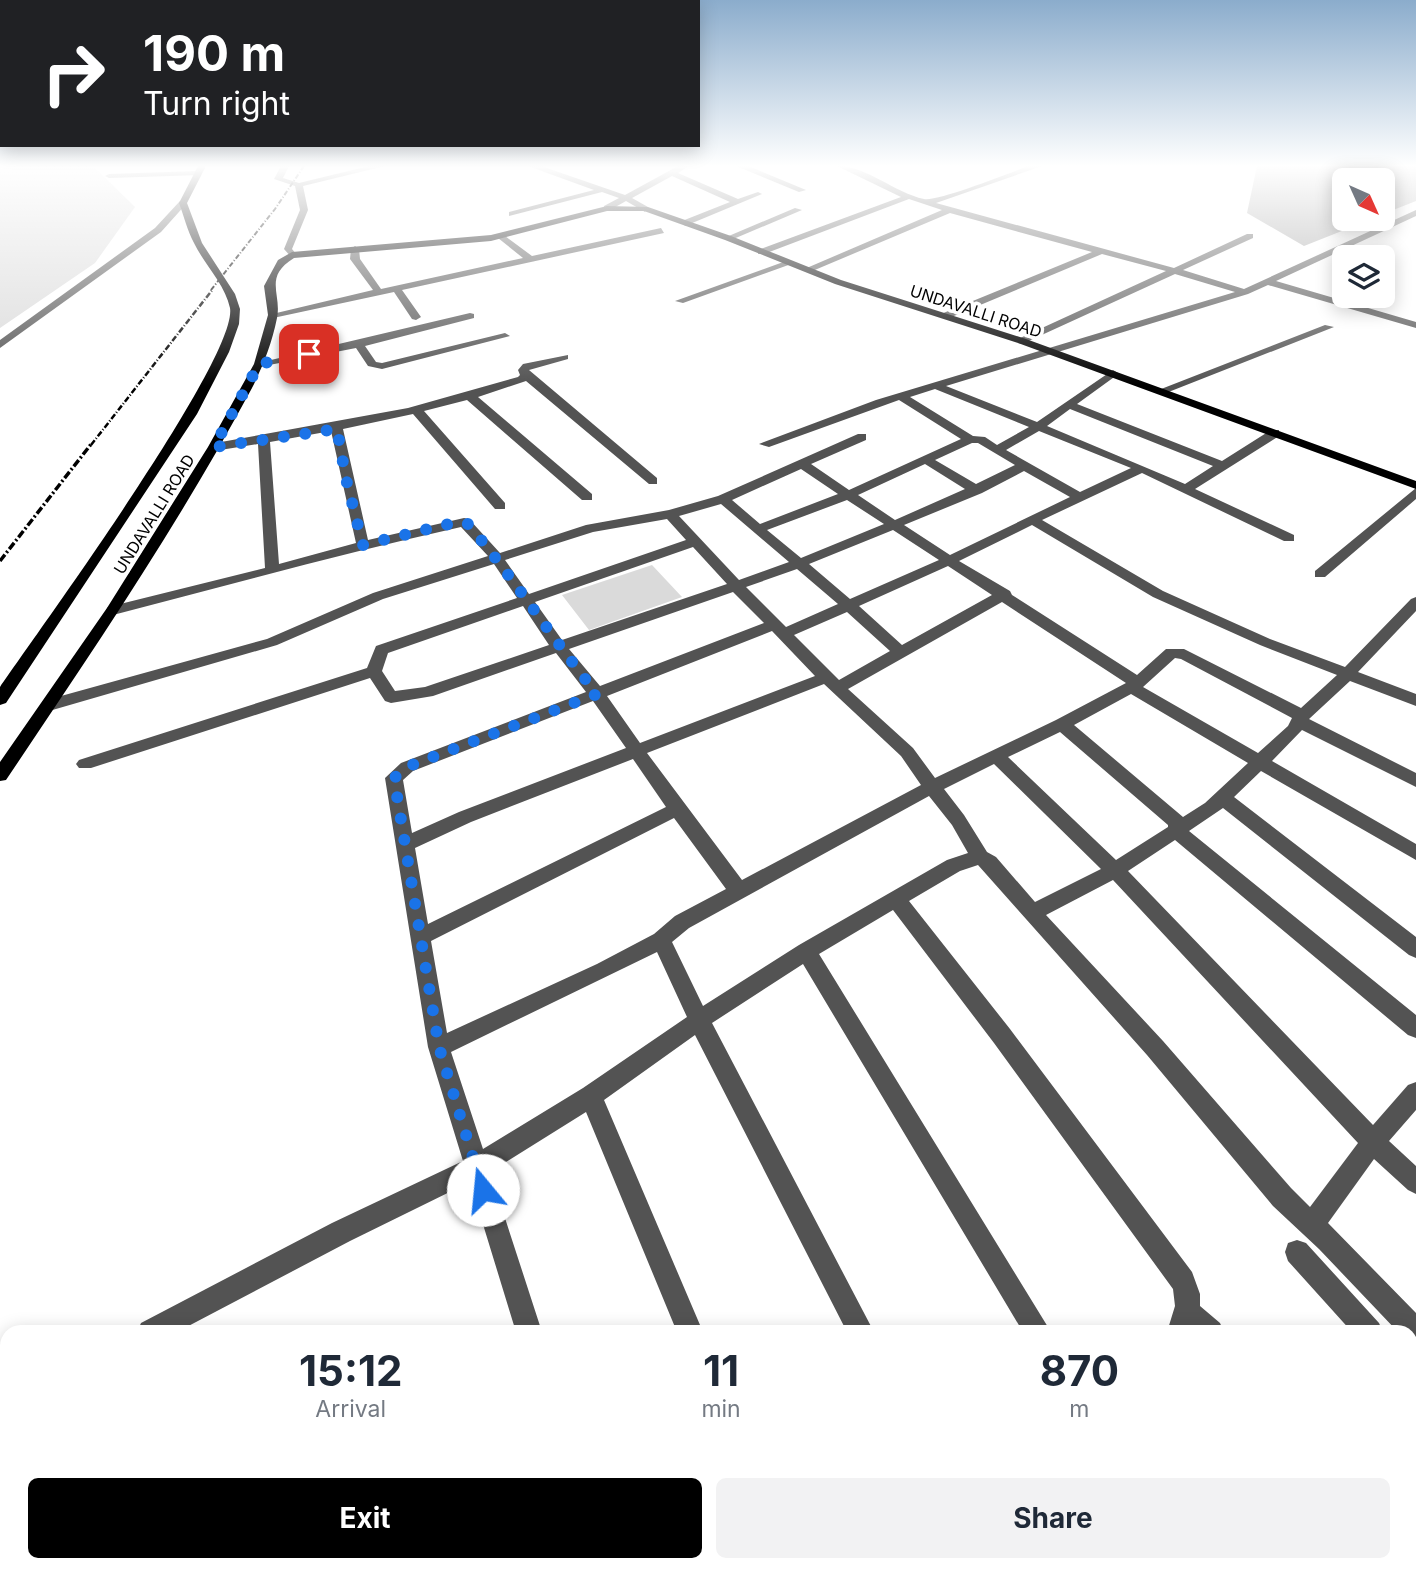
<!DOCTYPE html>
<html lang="en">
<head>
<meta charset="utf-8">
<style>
	:root { --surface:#fff; --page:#f2f2f3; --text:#1f2937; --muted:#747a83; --accent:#000 }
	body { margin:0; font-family:Inter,sans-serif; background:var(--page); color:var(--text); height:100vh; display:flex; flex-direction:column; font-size:26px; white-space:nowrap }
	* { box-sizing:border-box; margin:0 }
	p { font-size:23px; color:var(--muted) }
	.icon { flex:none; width:38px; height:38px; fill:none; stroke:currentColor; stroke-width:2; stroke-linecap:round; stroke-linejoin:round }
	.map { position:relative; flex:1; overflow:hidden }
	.side { position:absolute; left:0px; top:1325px; width:1418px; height:247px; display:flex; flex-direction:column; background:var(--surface); border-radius:21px 21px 0 0; box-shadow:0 4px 18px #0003 }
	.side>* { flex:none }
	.guide { position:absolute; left:0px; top:0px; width:700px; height:147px; box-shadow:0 4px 18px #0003; background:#202124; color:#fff; overflow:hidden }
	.needle { width:46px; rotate:135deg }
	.controls { position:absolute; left:1332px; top:168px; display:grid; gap:14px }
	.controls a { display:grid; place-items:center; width:63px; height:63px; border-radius:10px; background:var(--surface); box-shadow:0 4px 18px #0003; font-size:35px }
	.pin { position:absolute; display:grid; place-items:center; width:60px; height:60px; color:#fff; margin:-30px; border-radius:14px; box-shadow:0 4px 10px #0006 }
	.me { position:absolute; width:77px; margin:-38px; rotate:343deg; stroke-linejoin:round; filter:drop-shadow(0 0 5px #0008) }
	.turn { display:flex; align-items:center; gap:24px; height:147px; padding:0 28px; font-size:32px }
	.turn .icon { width:91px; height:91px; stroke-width:2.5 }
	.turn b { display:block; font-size:49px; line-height:60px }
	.eta { display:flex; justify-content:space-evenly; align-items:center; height:119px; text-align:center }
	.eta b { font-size:42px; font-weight:700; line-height:49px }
	.button { display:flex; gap:14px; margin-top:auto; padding:14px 28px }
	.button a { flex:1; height:80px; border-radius:10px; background:var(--accent); color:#fff; font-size:28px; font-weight:700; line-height:80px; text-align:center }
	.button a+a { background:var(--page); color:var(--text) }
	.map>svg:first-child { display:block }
	.green { fill:#dadada }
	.water { fill:#a1a1a1 }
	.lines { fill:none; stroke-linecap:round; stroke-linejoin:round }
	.minor { fill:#535353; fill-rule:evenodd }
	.major { fill:#000; fill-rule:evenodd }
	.rail-far2 { stroke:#000; stroke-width:2; stroke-dasharray:5 2 1 2; stroke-linecap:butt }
	.rail-far1 { stroke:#000; stroke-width:2.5; stroke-dasharray:6 2 1 2; stroke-linecap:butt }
	.rail { stroke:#000; stroke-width:3.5; stroke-dasharray:8 2.5 2 2.5; stroke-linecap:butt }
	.route { stroke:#1a73e8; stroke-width:12; stroke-dasharray:0 21.6 }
	.labels { text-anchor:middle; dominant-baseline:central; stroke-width:7; stroke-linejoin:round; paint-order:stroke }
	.far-street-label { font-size:16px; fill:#000; stroke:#fff }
</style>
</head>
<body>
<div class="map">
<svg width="1416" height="1570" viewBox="0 0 1416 1570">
	<rect width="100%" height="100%" fill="#fff"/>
	<path class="green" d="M0,166H93L135,207L95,263L0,328Z
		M652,565L682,597L589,630L562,595Z"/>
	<path class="water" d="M1257,166H1416V201L1383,214L1382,180H1344V219H1372L1304,246L1247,213Z"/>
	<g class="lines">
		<path class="minor" d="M281,166H289L283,178L299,183L369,166H385L303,186L308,210L292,249L297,255L292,258L284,249L300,210L295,186L274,179Z
			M528,166H541L625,195L678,166H689L678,173L738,199L758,192L762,194L685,226L682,221L730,202L672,176L632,198L648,207L645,212L626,201L610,210H604V206L619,198L602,192L509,216V212L594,190Z
			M736,166H748L806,190L799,192Z
			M837,166C867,166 895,193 924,199C938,202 1011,172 1029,166H1042L936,203L1174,268L1247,234H1253V238L1183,270L1244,289L1416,210V216L1276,281L1416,322V328L1268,285L1248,294L946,386L1037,422L1113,370L1118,373L1117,375L1077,404L1222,461L1271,430H1279V436L1195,489L1294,535V541H1284L1142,473L1042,520L1163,591L1270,639L1345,667L1411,599L1416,597V611L1358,672L1416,694V706L1350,681L1309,719L1416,773V787L1302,730L1272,761L1416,844V860L1261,771L1234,797L1416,937V958L1409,955L1223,808L1189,831L1416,1015V1038L1408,1035L1175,840L1128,871L1373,1125L1408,1085L1416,1082V1110L1389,1141L1416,1166V1194L1408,1190L1374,1159L1328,1223L1416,1313V1345L1410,1343V1332H1398L1319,1249L1273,1206L1147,1055L978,865L960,871L909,901L1010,1029L1192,1272L1200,1294V1306L1220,1323L1224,1332H1167L1175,1306L1173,1289L994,1043L893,910L819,954L1051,1332H1023L803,964L712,1023L874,1332H847L695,1035L604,1100L703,1332H677L586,1112L490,1172L542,1332H516L470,1182L350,1241L177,1332H137L141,1323L332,1223L463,1161L428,1047L385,778L401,763L586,692L556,653L433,696L391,703L385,701L370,678L91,768H79L76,764L79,760L367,668L376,646L517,598L494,564L383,599L277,645L49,711L43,709L41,705L43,701L267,639L373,593L488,556L461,527C344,553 229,585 113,615L108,613L106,610L108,607L265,568L258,444L214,451L210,450V444L408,408L518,377L520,375L518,370L523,364L568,355V359L529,370L657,478V484H649L526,381L478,397L592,494V500H582L467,400L424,411L505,503V509H495L413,414L343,429L368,540L464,518L469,519L500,553L586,525L669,510L718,496L858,434H866V440L811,464L849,490L961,439L899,400L769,447L759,444L876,400L1235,292L1175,274L1022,344L1018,343V339L1166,271L1102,254L949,318H941V314L1092,252L950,213L810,272L802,270L942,210L909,199L764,254H758V250L901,197ZM935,389L1029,427L997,445L985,437L973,436L910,397ZM1070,409L1213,466L1185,484L1047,426ZM331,431L356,543L279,564L270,442ZM1039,431L1131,468L1080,492L1006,450ZM972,443H978L1015,465L976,484L935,460ZM925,464L965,489L895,520L858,495ZM801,469L838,494L760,524L732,500ZM1024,471L1070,497L950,555L904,525L982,493ZM847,500L884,524L801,558L767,530ZM721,504L789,562L739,580L679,516ZM667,519L686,540L529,594L505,560L593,532ZM1032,525L1153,597L1260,645L1337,675L1301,708L1184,649H1166L1137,675L1012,595L1010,591L959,561ZM893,530L939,560L850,599L809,564ZM693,547L727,584L562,640L535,602ZM948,566L992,595L902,645L859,606ZM797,569L838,604L786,627L746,587ZM733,592L764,623L600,686L569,649ZM1002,602L1126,683L1056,720L935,778L913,748L848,689ZM523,606L549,645L425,687L395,691L382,671L388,653ZM847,612L890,651L839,680L794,635ZM772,631L815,676L640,743L607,696ZM1175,658L1181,659L1292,718L1288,726L1258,753L1143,687ZM824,684L901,756L921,785L742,880L647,753ZM1131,694L1248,763L1205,803L1183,817L1074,725ZM593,701L626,748L459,812L412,833L403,780L413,771ZM1060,732L1168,825V827L1116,860L1008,757ZM633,759L666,807L428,924L415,848L471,822ZM994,764L1101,869L1035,902L996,857L987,852L964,815L944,789ZM929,796L952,825L968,853L947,860L799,945L703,1006L672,942L689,928ZM674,818L726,889L675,916L654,934L597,964L447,1033L431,941ZM1113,880L1358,1143L1310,1207L1291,1188L1163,1041L1046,915ZM657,952L687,1017L583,1088L483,1149L451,1052Z
			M197,171L200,175L109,178L105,176L109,174Z
			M180,201L187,203L161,232L0,348V340L155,228Z
			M795,208L802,210L731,240L724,238Z
			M661,228L664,233L402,290L421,317L416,320L412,319L394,292L273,318L268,315L373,290L350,259L351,249L355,246L359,249L360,259L381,289L523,258L498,238L497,236L501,233L532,256Z
			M786,261L794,263L683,303L675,301Z
			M470,313L474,314V318L365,346L376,362L382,363L505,333L510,336L382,369L368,366L356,348L259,367L254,364Z
			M1325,325L1334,327L1166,393L1156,391Z
			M1416,488V499L1325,577H1315V571Z
			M1297,1240L1306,1243L1379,1323L1383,1332H1352L1288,1261L1285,1252L1288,1243Z
			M1410,1362L1416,1364V1394L1410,1392Z
			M7,1393V1422L0,1425V1396Z
			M588,1564H618L620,1570H590Z
			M773,1564H803L805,1570H775Z
			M966,1564H997L999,1570H969Z
			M1091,1564H1123L1125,1570H1094Z
			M1272,1564H1306L1308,1570H1275Z
			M1346,1564H1378L1375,1570H1344Z"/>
		<path class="major" d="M198,166H206L187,203L202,243L235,294L240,309L239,324L229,352L197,414L6,703L0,705V687C39,630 238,358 230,308C225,284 204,264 194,243C187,230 184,216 179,203Z
			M607,206L648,207L731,236L841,280L1026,339L1416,481V489L1018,343L835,284L725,240L644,211H607L491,241L294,258C263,277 282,294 277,318C272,343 263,366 252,388C179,524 92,652 6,780L0,781V762L107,608L208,447L254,364L268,315L264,286L278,260L292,252L491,235Z"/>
		<path class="rail-far2" d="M211,290L275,209L304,166"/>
		<path class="rail-far1" d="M91,445L213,289"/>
		<path class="rail" d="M0,561L92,443"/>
	</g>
	<linearGradient id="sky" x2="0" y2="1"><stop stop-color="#8baccc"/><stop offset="0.43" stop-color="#fff"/><stop offset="1" stop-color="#fff" stop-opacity="0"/></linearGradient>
	<rect width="1416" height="386" fill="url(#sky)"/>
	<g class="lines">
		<path class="route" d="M309,354L259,364L214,447L337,429L346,479L363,545L457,522L467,523C513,577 552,638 597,694L407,767L394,778L439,1047L483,1190"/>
	</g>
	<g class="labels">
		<g class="far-street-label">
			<text transform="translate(976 311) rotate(18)">UNDAVALLI ROAD</text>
			<text transform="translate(154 514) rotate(-58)">UNDAVALLI ROAD</text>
		</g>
	</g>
</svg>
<div class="controls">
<a><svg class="needle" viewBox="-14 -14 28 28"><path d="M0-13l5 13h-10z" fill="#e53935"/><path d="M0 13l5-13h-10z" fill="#747a83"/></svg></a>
<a><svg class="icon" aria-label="layers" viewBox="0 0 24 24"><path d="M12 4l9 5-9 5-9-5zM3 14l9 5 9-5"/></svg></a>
</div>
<div class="pin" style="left:309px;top:354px;background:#d93025"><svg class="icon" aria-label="arrive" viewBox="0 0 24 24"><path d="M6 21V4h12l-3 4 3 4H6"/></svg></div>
<svg class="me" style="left:483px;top:1190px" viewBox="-20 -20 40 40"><circle r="19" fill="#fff"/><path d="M0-13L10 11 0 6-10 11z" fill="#1a73e8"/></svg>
<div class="guide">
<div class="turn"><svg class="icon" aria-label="right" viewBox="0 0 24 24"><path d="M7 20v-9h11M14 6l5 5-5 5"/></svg><div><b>190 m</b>Turn right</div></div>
</div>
<section class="side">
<div class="eta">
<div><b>15:12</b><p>Arrival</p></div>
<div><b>11</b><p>min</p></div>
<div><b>870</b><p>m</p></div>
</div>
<div class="button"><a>Exit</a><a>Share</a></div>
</section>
</div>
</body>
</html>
